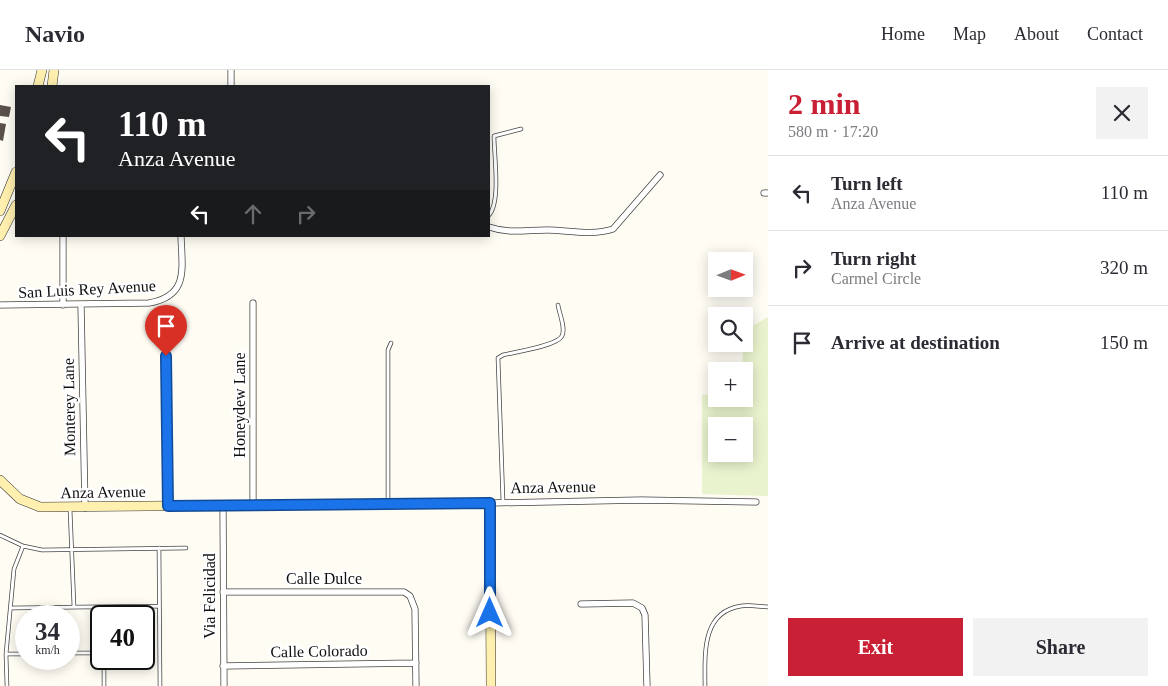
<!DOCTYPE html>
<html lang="en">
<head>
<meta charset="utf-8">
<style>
	:root { --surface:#fff; --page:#f2f2f3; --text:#2b2b33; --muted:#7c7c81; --line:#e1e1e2; --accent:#c92035 }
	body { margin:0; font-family:"Times New Roman",serif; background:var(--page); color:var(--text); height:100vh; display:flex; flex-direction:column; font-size:19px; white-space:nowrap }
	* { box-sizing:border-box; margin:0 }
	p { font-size:16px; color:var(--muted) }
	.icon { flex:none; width:28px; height:28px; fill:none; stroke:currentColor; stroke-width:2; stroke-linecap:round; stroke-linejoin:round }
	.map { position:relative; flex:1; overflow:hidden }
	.side { display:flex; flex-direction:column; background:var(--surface); width:400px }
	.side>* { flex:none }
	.hud { position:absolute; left:15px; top:15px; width:475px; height:152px; border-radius:0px; box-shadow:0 2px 12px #0003; background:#202124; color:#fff; overflow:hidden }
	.needle { width:32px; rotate:89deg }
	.tools { position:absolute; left:708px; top:182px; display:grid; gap:10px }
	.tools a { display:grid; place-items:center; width:45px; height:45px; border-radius:0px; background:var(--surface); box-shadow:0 2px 12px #0003; font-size:25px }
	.speed { position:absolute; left:15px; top:535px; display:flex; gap:10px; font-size:25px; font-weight:700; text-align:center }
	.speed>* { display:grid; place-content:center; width:65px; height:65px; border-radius:50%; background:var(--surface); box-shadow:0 2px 12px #0003; line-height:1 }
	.speed small { font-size:12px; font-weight:400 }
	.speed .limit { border:2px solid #111; border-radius:8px; background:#fff; color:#111 }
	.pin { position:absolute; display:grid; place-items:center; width:42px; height:42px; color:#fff; margin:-51px -21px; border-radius:50% 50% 50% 0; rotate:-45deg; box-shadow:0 0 5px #0007 }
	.pin .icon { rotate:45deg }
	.me { position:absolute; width:55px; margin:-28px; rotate:0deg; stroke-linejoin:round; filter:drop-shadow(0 0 4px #0008) }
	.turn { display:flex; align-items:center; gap:18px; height:105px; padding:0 20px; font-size:22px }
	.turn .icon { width:65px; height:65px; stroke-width:2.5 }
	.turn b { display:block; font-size:35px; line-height:42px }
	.lanes { display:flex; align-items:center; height:48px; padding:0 20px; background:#0003; justify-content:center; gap:25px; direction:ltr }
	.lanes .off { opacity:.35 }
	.round { display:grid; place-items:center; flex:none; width:52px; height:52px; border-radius:0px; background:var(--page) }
	.overview { display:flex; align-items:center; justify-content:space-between; height:85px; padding:0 20px }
	h1 { font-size:30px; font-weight:700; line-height:38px; color:var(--accent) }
	.action { display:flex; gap:10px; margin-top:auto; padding:10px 20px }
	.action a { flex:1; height:58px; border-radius:0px; background:var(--accent); color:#fff; font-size:20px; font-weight:700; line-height:58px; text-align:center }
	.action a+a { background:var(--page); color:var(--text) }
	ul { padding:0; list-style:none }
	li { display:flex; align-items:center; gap:15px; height:75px; padding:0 20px; border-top:1px solid var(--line) }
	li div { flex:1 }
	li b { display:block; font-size:19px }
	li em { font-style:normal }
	header { display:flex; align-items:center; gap:30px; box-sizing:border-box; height:70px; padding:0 25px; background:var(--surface); border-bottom:1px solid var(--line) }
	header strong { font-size:24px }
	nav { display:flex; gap:28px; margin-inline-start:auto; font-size:18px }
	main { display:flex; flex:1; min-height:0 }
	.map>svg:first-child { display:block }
	.pitch { fill:#e9f3cd; fill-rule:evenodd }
	.building { fill:#5a504c }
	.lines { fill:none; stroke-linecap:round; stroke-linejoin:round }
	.lane-casing { stroke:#434343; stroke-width:4.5 }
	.street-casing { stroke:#434343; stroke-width:7 }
	.secondary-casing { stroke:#323232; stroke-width:10 }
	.lane { stroke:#fff; stroke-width:3 }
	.street { stroke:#fff; stroke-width:5.5 }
	.secondary { stroke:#fff0af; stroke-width:9 }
	.route-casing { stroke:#114b97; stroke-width:12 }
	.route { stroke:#1a73e8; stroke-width:9 }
	.labels { text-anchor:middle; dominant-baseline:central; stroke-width:5; stroke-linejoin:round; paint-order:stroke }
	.street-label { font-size:16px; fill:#101010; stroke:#fff }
</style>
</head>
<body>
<header>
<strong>Navio</strong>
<nav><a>Home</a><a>Map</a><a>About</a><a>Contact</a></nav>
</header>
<main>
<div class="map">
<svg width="768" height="616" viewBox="0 0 768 616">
	<rect width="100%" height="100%" fill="#fffcf4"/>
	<path class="pitch" d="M768,247V426L702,424V325L716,324V329H744V301H742L744,261ZM716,356H744V384H716Z"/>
	<path class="building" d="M0,35L11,37L9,47L0,46Z
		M0,53L6,54L3,71L0,70Z"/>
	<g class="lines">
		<g class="lane-casing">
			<path id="lane" d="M489,145C501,132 494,85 494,66L521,59
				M388,431V280L391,273
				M503,432L498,288L503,285C515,282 557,276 562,266C566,258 559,243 558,235
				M70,439L74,537
				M0,465L23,476L42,480L186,478
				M159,478L160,616
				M103,537L104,546
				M11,538L159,536
				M69,583H101
				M6,584H26
				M104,589V616
				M7,616L6,584L14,499L23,476
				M705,616C705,585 701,542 741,536C749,534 760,537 768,537"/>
		</g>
		<g class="street-casing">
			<path id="street" d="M231,16V0
				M764,123H768
				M489,157C509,164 526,160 547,160C568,160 593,166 613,159L660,105
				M63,166V235
				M253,233V436
				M0,235L149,233C189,226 182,199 181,166
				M81,235L85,438
				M166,287L168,437
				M490,433L641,430L756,432
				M223,436L224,616
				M223,522H404L410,526L415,539L416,616
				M581,534L633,533L642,538L645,545L647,616
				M223,596L416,593"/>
		</g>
		<g class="secondary-casing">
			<path id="secondary" d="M38,16L42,0
				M52,16L54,0
				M0,141L16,102
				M0,166L16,135
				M0,410L20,429L40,437L490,433L491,616"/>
		</g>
		<use href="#lane" class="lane"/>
		<use href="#street" class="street"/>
		<use href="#secondary" class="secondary"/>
	</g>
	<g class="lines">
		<g class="route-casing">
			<path id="route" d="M166,286L168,436L490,433V543"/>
		</g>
		<use href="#route" class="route"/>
	</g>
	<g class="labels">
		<g class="street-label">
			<text transform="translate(87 219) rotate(-3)">San Luis Rey Avenue</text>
			<text transform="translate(239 335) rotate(-90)">Honeydew Lane</text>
			<text transform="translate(69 337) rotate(-91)">Monterey Lane</text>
			<text transform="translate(553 417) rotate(-1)">Anza Avenue</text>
			<text transform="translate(103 422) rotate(-1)">Anza Avenue</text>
			<text x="324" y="508">Calle Dulce</text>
			<text transform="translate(209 526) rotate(-90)">Via Felicidad</text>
			<text transform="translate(319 581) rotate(-1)">Calle Colorado</text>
		</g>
	</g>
</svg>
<div class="tools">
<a><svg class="needle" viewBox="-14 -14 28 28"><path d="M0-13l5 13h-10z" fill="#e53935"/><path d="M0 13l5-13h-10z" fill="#7c7c81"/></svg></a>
<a><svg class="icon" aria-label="search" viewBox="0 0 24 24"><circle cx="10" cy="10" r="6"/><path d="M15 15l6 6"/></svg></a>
<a>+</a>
<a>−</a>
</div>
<div class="speed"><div>34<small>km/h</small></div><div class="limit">40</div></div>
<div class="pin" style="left:166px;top:286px;background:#d93025"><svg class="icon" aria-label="arrive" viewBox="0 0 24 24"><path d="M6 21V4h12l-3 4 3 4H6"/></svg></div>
<svg class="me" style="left:490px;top:543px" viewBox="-20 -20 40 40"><path d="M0-17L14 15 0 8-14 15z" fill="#1a73e8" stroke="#fff" stroke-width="4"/></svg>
<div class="hud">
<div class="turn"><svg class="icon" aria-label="left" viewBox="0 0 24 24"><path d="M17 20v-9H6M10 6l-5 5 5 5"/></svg><div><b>110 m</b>Anza Avenue</div></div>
<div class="lanes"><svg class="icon" aria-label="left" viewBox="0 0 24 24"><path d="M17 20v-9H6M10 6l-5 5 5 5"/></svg><svg class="icon off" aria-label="ahead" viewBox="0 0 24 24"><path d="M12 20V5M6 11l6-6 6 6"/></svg><svg class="icon off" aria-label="right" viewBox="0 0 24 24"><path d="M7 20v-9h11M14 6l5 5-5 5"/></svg></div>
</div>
</div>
<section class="side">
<div class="overview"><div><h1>2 min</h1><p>580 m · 17:20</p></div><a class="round"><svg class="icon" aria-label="close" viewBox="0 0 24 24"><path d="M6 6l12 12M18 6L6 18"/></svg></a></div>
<ul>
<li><svg class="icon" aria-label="left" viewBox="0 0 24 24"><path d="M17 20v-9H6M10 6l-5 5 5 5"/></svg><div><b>Turn left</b><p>Anza Avenue</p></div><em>110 m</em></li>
<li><svg class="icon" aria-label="right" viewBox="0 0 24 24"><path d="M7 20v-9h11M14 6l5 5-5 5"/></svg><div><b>Turn right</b><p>Carmel Circle</p></div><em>320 m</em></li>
<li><svg class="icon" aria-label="arrive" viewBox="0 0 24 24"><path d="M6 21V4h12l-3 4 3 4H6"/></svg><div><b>Arrive at destination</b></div><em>150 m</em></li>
</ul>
<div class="action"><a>Exit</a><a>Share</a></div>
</section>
</main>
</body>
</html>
